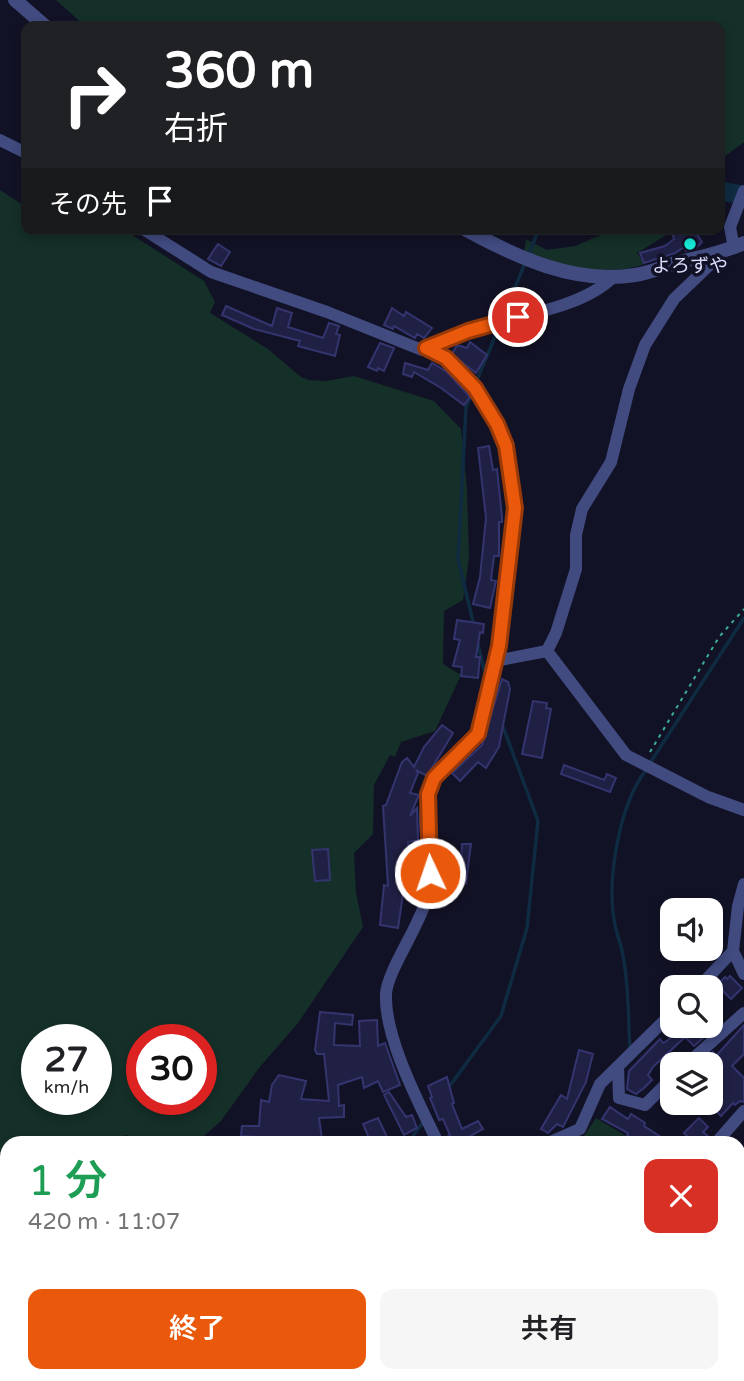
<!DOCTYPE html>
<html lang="ja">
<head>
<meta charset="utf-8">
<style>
	:root { --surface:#fff; --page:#f6f6f6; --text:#202124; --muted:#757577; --accent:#ea580c }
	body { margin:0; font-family:"Varela Round","Noto Sans JP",sans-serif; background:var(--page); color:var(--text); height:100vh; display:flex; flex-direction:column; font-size:26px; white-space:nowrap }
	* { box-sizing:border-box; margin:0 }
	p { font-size:23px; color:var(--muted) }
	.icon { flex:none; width:38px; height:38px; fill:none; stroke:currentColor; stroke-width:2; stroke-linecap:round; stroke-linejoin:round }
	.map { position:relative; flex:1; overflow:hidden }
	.details { position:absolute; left:0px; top:1136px; width:746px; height:247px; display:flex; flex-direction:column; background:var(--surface); border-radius:21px 21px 0 0; box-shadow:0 4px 10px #0003 }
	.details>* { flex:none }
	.guide { position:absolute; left:21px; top:21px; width:704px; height:214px; border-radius:14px; box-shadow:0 4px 10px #0003; background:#202124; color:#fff; overflow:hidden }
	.controls { position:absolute; left:660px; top:898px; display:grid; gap:14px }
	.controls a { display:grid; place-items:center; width:63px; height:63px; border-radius:14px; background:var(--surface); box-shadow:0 4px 10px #0003; font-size:35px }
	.speed { position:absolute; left:21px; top:1024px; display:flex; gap:14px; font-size:35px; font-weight:700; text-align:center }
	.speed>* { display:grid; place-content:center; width:91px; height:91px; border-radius:50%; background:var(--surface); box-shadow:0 4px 10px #0003; line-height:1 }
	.speed small { font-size:18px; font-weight:400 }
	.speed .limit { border:10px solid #d22; background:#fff; color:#111 }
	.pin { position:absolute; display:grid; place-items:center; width:60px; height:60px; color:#fff; margin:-30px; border:4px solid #fff; border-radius:50%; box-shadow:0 2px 7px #0007 }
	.me { position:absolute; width:77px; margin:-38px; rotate:357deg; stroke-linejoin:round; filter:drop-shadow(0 0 5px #0008) }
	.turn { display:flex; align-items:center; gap:24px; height:147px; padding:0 28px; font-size:32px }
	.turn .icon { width:91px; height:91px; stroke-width:2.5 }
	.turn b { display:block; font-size:49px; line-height:60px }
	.then { display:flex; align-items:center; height:66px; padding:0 28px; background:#0003; gap:14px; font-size:26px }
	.round { display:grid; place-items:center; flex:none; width:74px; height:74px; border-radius:14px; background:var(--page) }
	.headline { display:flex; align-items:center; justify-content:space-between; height:119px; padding:0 28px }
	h1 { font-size:42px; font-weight:600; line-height:52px; color:#1e9e55 }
	.action { display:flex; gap:14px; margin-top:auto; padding:14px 28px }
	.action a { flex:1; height:80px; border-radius:14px; background:var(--accent); color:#fff; font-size:28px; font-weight:600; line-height:80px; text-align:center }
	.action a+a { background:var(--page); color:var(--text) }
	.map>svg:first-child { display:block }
	.green { fill:#152f29; fill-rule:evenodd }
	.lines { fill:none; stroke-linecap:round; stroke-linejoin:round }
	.stream { stroke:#0f2b41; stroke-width:3.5 }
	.river { stroke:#0f2b41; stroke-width:19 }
	.building { fill:#202045; stroke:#34346f; stroke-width:2 }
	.path { stroke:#3bae91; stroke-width:2; stroke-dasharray:3.5 5; stroke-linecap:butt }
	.minor { stroke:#414b80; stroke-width:12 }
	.tertiary { stroke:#414b80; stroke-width:14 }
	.route-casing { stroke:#983908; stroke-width:18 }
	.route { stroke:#ea580c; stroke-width:12 }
	.poi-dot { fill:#18e9d6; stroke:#121226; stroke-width:2.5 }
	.labels { text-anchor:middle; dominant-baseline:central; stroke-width:7; stroke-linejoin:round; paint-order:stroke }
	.poi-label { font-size:19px; fill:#daddfb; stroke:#121226 }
</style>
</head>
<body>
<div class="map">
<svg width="744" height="1381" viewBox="0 0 744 1381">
	<rect width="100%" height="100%" fill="#121226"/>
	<path class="green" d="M56,0H744V142L719,161V26H85Z
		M0,190L26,207V229H123L204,281L215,302L210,313L268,349L301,377L309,380L326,381L354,376L434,401L461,429L467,489L469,558L463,600L444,611L443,664L461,675L435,731L401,742L395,757L390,755L374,785L373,834L354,853L356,892L363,927L298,1023L259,1068L221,1121L196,1143H154L125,1135L111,1143H7V1376H171L168,1381H0ZM37,1040H96V1099H37ZM142,1040H201V1099H142Z
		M615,229H665L668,234L637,253L645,264C605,277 562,269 524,253L526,239L547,250L575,246Z
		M596,1118L638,1143H579Z
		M744,1305V1381H382L384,1376H738L739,1308Z"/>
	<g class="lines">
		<path class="stream" d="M528,256L539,229
			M503,317L525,263
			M475,385L499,327
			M472,392L466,407L458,559L474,626
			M477,641L488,684
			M650,763L744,618
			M630,1048C628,1018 629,986 623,956C622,946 617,936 615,925C606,881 619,805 646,770
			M449,1087L501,1016L527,928L538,821L502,724
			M408,1143L423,1122
			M191,1381L195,1376"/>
		<path class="river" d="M719,191L744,195"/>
	</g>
	<path class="building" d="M671,229H694L702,242L696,248L686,251L684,247L675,253L644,263L640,253L665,246L674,239Z
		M218,244L230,252L221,266L208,259Z
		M226,306L272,326L277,308L292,313L288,327L323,338L329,323L339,326L336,334L340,335L335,356L298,346L300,341L254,329L222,315Z
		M392,308L404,316L406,312L432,328L424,338L417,334L415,338L394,326L393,329L384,325Z
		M470,342L487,355L476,373L452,354L457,345L467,348Z
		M380,343L394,348L384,371L378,368L377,371L368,367Z
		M405,363L428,370L432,363L447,372L470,397L464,405L441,388L414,372L412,377L403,374Z
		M489,446L493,470L497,469L502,517V522H499V556H494L491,580L496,581L490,608L473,604L480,577L486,518L478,448Z
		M457,620L484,624L483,633L480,632L476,657H480L478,678L461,676L462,667L453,666L460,640L454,639Z
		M502,679L508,682L510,689L499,747L486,768L478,762L460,781L452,773L482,745Z
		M533,701L547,703L546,708L551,709L542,758L522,754Z
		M442,725L453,733L427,776L416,770L418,773L410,793L419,795L410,816L417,808L418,840L408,842L409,878L420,880L419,893L407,891L406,894H403L398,928L380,925L384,885L388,886L383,806L386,805L402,762L407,758L414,767L424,747Z
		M564,765L604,780L607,774L616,778L610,792L561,774Z
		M462,844H471L466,883L460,882Z
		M328,849L330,880L315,881L312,850Z
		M730,976L742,988L731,999L717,985L725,977L727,979Z
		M710,1010L721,1021L719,1024L694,1046L685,1037L653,1067L648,1075L652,1080L644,1088L636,1094L627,1089L629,1071L660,1039L663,1043L667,1041L683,1026H710Z
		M320,1012L353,1015L352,1025L335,1023L334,1045L360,1046L359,1021L377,1020L378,1046L385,1043L400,1085L383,1092L378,1081L364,1088L362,1077L338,1085L339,1106L344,1105V1117L319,1118L322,1139L299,1143L298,1139L241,1136L242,1126H259L261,1100L269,1102L272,1085L279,1075L306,1081L301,1099L329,1101L324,1054H317L315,1050Z
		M744,1025V1054L732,1066L744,1078V1102L740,1101L735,1105L733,1103L721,1116L710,1105V1064H700L713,1052L716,1056Z
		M579,1050L593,1054L586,1082L563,1127L557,1124L548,1133L541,1129L561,1095L567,1099Z
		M447,1077L454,1103L452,1104L462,1129L478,1121L483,1129L463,1140L465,1143H447L445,1138L450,1135L443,1119L439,1120L430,1098L432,1097L428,1086Z
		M389,1092L406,1117L412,1115L417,1128L404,1135L384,1095Z
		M610,1107L628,1119L631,1114L645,1123L644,1126L661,1137L657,1143H639L627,1135L628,1133L602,1119Z
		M378,1118L390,1143H371L363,1124Z
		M699,1118L708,1127L703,1132L709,1137L703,1143H694L684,1133Z"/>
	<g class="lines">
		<path class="path" d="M650,752L719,637L744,609"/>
		<path class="minor" d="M0,140L26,153
			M143,229L211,272L327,312L422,350L426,348C452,361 470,380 486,406C526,473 514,533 504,606C499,647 493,692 479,731C471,752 437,765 429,791C418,824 435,863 427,897C421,924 387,971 386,994C384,1037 419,1103 438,1143
			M734,248L730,227L744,191
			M426,348C441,342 456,335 472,330C513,317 583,308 613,277
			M547,651L556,633L576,569V535L582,509L611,462L629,389L645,345L674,299L724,251
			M547,651L626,755L708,797L744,810
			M495,661L547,651
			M744,884L738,906L733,951L744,974
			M699,987L733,951
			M687,1064L744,1013
			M618,1066L619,1098L645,1105L672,1078
			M548,1143L580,1129L600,1084L672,1013
			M716,1143L744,1111
			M738,1223L744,1218
			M738,1299L744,1297
			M342,1381L344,1376"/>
		<path class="tertiary" d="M15,0L45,26
			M465,229C516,257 575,285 635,275C650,273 662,267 676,263C699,257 722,253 744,243"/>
	</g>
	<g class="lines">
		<g class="route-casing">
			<path id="route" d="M430,873L428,794L434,778L478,734L499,646L515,508L506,446L497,424L475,388L446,358L426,348L468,331L518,317"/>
		</g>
		<use href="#route" class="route"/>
	</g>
	<circle class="poi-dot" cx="690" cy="244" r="7"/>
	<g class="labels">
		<g class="poi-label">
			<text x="690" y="266">よろずや</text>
		</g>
	</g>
</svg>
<div class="controls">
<a><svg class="icon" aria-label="sound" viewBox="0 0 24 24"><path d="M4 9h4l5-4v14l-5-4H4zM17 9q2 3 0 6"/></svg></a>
<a><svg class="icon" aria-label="search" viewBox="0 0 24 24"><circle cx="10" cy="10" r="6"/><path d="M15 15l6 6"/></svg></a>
<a><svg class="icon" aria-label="layers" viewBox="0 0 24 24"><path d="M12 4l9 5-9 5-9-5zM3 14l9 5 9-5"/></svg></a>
</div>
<div class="speed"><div>27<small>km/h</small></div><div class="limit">30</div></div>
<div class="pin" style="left:518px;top:317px;background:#d93025"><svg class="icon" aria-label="arrive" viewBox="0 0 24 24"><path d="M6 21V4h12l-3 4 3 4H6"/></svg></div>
<svg class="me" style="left:430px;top:873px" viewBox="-20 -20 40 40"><circle r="17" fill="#ea580c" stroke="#fff" stroke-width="3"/><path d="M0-11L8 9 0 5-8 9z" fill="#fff"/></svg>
<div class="guide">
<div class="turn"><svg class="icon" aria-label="right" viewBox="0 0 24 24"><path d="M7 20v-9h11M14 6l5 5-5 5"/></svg><div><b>360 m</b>右折</div></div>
<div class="then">その先<svg class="icon" aria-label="arrive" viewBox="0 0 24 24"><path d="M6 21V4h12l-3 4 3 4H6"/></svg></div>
</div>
<section class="details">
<div class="headline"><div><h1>1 分</h1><p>420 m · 11:07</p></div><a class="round" style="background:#d93025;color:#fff"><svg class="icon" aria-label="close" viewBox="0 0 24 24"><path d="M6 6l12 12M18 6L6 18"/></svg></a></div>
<div class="action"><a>終了</a><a>共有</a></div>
</section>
</div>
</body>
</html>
